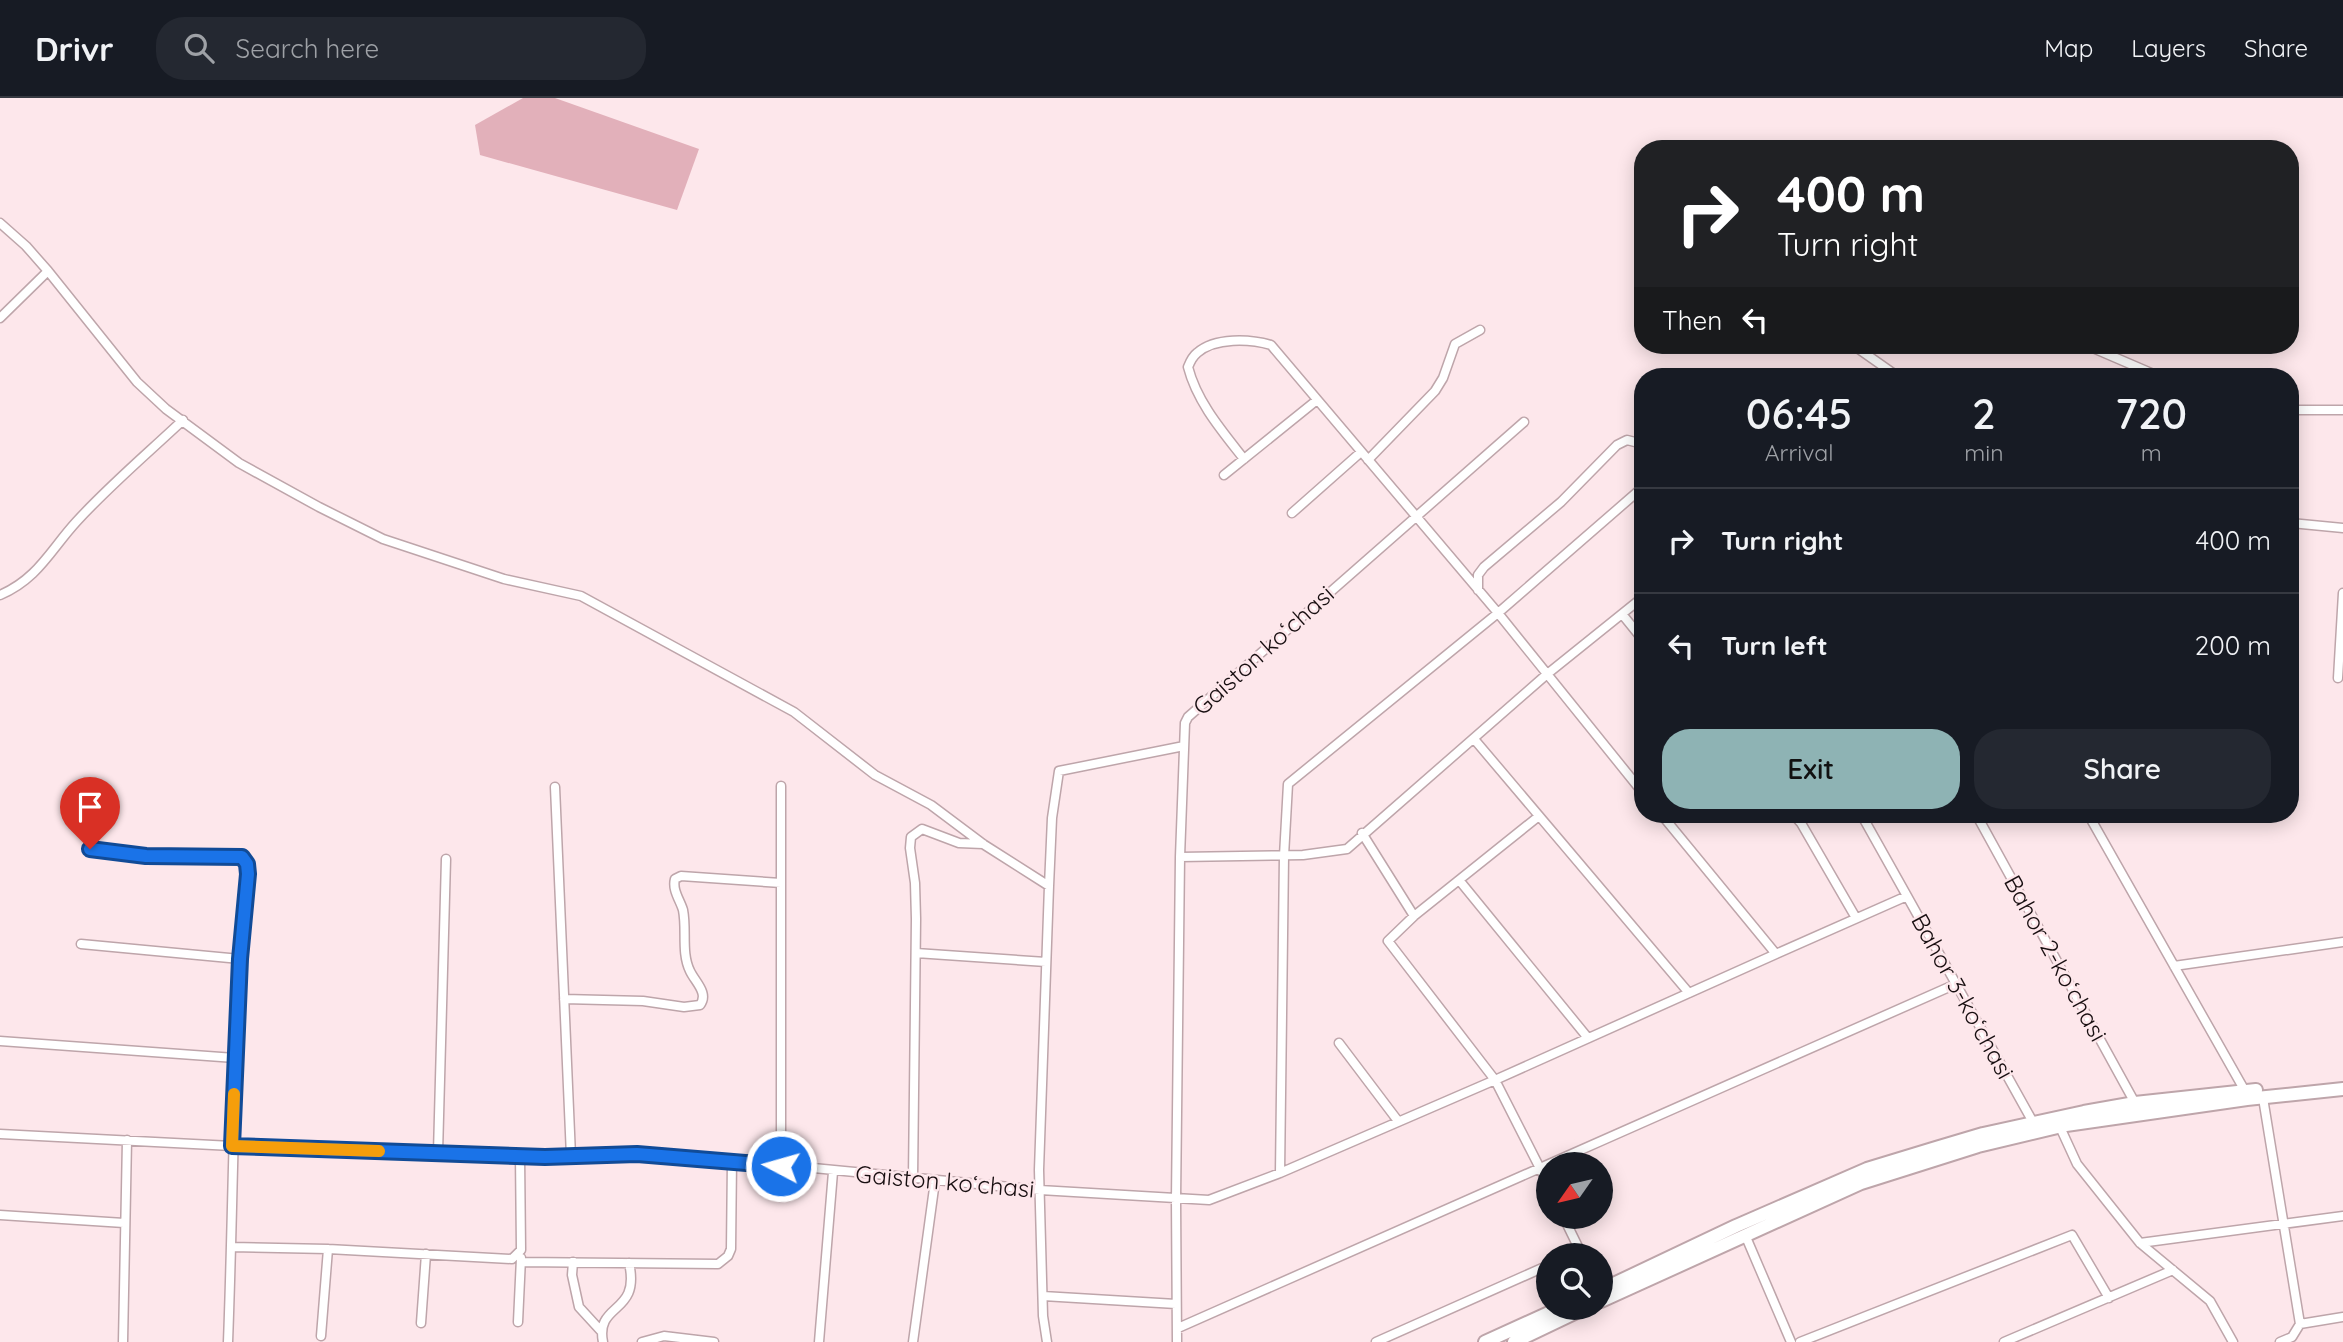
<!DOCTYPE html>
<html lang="en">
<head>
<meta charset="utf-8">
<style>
	:root { --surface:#171b24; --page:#242831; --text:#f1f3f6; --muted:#9ea1a6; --line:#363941; --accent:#8eb3b4 }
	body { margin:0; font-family:Quicksand,sans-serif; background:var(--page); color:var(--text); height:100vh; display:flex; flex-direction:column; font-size:26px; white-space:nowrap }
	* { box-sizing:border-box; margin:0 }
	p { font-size:23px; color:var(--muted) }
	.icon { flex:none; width:38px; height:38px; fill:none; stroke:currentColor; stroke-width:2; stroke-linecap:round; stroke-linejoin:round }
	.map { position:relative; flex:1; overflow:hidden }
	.side { position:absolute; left:1634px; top:270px; width:665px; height:455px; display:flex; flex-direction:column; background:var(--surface); border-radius:28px; box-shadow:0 4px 18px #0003 }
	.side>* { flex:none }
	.top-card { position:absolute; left:1634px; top:42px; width:665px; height:214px; border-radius:28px; box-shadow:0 4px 18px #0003; background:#202124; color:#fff; overflow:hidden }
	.needle { width:46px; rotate:236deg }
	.fabs { position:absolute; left:1536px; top:1054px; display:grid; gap:14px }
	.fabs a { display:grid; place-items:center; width:77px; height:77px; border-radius:50%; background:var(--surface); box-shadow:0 4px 18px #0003; font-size:35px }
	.pin { position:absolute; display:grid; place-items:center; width:60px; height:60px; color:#fff; margin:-72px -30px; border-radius:50% 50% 50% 0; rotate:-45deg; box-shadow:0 0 7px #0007 }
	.pin .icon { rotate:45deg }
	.me { position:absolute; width:77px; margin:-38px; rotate:276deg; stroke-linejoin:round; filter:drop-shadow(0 0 5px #0008) }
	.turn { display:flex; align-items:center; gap:24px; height:147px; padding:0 28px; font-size:32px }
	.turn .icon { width:91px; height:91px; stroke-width:2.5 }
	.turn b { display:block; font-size:49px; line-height:60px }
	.then { display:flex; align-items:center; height:66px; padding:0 28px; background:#0003; gap:14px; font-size:26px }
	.eta { display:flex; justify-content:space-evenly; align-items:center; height:119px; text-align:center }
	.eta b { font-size:42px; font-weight:600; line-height:49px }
	.primary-button { display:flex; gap:14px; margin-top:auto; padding:14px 28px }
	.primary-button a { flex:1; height:80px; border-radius:28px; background:var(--accent); color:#111; font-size:28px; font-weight:600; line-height:80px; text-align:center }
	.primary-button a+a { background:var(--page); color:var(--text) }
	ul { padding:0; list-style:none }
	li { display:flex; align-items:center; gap:21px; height:105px; padding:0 28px; border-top:2px solid var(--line) }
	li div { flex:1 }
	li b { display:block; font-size:26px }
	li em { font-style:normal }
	header { display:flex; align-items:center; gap:42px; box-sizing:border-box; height:98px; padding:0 35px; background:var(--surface); border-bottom:2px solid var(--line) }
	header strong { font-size:33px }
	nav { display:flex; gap:38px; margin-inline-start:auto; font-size:24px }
	.search { width:490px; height:63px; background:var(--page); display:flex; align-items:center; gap:18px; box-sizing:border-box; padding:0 24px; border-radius:28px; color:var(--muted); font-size:26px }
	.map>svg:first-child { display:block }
	.green { fill:#e2b0ba }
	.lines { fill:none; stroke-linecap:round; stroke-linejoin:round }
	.street-casing { stroke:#bea5aa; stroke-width:11 }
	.secondary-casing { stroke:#bea5aa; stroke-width:16 }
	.street { stroke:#fff; stroke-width:8 }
	.secondary { stroke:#fff; stroke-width:12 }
	.route-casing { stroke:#114b97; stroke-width:18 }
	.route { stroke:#1a73e8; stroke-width:12 }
	.slow { stroke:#f59e0b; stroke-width:12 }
	.labels { text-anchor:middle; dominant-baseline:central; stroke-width:5; stroke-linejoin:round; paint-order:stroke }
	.street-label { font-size:24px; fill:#170e10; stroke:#fde7eb }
</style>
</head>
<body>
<header>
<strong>Drivr</strong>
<div class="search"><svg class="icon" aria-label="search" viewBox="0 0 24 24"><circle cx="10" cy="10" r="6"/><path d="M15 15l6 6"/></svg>Search here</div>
<nav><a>Map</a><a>Layers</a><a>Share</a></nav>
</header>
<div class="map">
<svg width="2343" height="1244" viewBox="0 0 2343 1244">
	<rect width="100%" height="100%" fill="#fde7eb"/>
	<path class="green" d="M523,0H555L699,51L677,112L480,57L475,27Z"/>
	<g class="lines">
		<g class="street-casing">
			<path id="street" d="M0,125L26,148L48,173L137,284L166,311L239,365L319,409L383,441L504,481L581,498L794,614L875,677L931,707L983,746L1049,788L1039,1072L1043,1218L1047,1244
				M0,220L48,173
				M1853,247L1897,278
				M2086,247L2158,278
				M2291,312H2343
				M1244,361C1222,333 1197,304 1188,269C1190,264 1193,258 1197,255C1215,239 1250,241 1271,247L1498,515L1643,695
				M1368,362L1435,293L1443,280L1455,246L1480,232
				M1224,377L1317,302
				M1292,415L1361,354
				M2291,425L2343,430
				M1478,492V477L1484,469L1561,404L1617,347L1627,342L1643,346
				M0,497C38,481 51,451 77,423C110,387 148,355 183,322
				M1622,516L1643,542
				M2338,580L2343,495
				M1474,641L1689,895
				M555,689L571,1058
				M1661,716L1776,856L1907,798L2034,1026
				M1793,716L1801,725L1856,820
				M1861,716L1907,798
				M1976,716L2135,1005
				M2088,716L2245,993
				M1539,718L1459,782L1588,940
				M1362,735L1414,818L1459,782
				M90,751L146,758L242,759L247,766L248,776C233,932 234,1088 228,1244
				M1180,759L1303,757L1347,751L1546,577L1643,499
				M1049,788L1052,720L1059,673L1184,648
				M1414,818L1388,843L1495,982L1776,856
				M81,846L240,861
				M916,855L1046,864
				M2174,868L2343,844
				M564,901L643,903L684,909L700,907C709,895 695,884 690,873C681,855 687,832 683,812C680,802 672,792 675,781L681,778L781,785
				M0,943L235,960
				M1339,945L1398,1023
				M2263,1000L2300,1226
				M2060,1029L2077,1066L2140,1145L2210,1203L2233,1244
				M0,1036L232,1048L545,1059L637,1056L732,1062L1040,1092L1209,1102L1280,1075L1495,982L1549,1088
				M438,1055L446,761
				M781,1068V688
				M1280,1075L1284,758L1288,686L1498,515L1643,389
				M913,1081L916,821L915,785L910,750L911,739L922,731L959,745L983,746
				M0,1117L124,1125
				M1563,1118L1582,1157
				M1746,1139L1791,1244
				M2140,1145L2343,1118
				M231,1149L328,1151L512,1161L521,1152L520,1058
				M521,1164L718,1166L728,1158L731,1151L732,1062
				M573,1164L572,1177L579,1209L601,1233
				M1043,1198L1176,1206
				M518,1224L521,1160
				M421,1225L426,1156
				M1178,1230L1956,886
				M321,1238L328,1151
				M123,1244L127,1042
				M603,1244C595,1204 641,1217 629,1165
				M642,1244L664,1238L714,1244
				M819,1244L833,1074
				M913,1244L935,1083
				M1177,1244L1176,1101L1180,759L1185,625L1188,619L1524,324
				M1376,1244L1549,1167
				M1800,1244L2072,1137L2109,1200
				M2004,1244L2173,1172
				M2280,1244L2292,1239L2300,1226L2343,1219"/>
		</g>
		<g class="secondary-casing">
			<path id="secondary" d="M1601,1192L1736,1128L1867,1071L1936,1050L1983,1036L2084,1014L2135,1005L2256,992
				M1601,1203L1861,1085L1978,1048L2066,1027L2247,1001L2343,991
				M1485,1244L1562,1209
				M1514,1244L1587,1209"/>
		</g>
		<use href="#street" class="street"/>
		<use href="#secondary" class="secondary"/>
	</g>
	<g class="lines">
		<g class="route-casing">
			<path id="route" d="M90,751L146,758L242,759L247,766L248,776L240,861L232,1048L545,1059L637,1056L781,1068"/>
		</g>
		<use href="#route" class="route"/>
		<path class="slow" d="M234,996L232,1048L379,1053"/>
	</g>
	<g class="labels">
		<g class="street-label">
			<text transform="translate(1263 552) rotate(-42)">Gaiston koʻchasi</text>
			<text transform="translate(2056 860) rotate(61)">Bahor 2-koʻchasi</text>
			<text transform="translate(1963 898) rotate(61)">Bahor 3-koʻchasi</text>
			<text transform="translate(945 1083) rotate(5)">Gaiston koʻchasi</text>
		</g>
	</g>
</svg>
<div class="fabs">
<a><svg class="needle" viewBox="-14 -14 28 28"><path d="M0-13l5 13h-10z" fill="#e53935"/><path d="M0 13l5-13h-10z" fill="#9ea1a6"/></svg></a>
<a><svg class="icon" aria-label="search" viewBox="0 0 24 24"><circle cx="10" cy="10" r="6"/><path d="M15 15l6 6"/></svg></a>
</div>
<div class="pin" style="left:90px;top:751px;background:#d93025"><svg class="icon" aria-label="arrive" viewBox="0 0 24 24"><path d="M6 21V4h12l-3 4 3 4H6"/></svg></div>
<svg class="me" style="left:781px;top:1068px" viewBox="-20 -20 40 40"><circle r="17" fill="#1a73e8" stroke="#fff" stroke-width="3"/><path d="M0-11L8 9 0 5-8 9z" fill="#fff"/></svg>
<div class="top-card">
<div class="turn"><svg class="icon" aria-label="right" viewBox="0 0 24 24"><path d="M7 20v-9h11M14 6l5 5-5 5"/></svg><div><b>400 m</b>Turn right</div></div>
<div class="then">Then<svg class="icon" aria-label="left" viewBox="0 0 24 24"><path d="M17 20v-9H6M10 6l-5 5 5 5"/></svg></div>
</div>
<section class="side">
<div class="eta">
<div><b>06:45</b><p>Arrival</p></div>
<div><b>2</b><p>min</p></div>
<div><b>720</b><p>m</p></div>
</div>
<ul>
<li><svg class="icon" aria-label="right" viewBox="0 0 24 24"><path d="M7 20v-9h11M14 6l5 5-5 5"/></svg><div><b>Turn right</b></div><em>400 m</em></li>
<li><svg class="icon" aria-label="left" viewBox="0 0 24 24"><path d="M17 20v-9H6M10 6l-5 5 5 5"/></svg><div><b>Turn left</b></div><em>200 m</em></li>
</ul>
<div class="primary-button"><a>Exit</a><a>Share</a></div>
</section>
</div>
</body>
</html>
